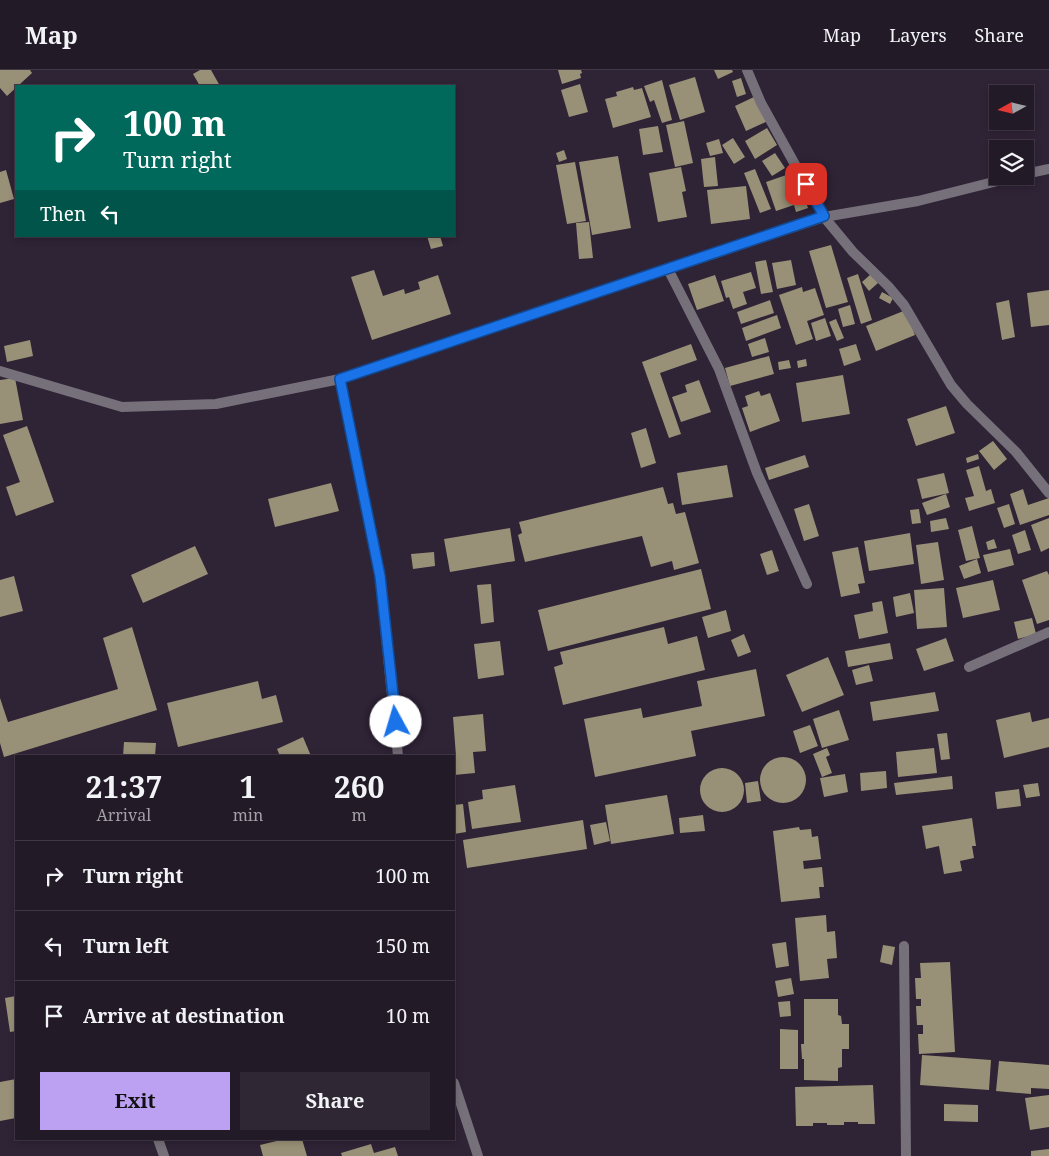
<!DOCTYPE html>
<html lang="en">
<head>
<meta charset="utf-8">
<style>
	:root { --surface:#231a28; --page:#2f2734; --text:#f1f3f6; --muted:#a3a1a8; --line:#403845; --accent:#bca0f2 }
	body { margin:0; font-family:"Noto Serif",serif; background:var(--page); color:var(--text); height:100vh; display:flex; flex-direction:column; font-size:19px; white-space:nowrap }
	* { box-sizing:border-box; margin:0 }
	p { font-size:16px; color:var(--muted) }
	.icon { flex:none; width:28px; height:28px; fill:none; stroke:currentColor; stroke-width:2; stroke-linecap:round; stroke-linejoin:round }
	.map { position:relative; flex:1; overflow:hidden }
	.drawer { position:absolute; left:15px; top:685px; width:440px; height:385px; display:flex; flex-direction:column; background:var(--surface); border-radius:0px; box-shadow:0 2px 8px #0003,0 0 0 1px var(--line) }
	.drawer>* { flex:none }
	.guide { position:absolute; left:15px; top:15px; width:440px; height:152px; border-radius:0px; box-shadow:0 2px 8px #0003,0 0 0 1px var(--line); background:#00695c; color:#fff; overflow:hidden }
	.needle { width:32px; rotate:262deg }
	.tools { position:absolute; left:989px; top:15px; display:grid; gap:10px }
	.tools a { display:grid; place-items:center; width:45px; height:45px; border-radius:0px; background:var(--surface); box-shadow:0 2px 8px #0003,0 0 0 1px var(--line); font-size:25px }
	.pin { position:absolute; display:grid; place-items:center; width:42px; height:42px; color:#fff; margin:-21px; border-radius:10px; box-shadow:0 2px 8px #0006 }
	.me { position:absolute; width:55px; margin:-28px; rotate:354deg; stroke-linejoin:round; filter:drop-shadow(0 0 4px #0008) }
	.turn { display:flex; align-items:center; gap:18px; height:105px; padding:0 25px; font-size:22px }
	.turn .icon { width:65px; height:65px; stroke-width:2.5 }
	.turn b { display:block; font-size:35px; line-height:42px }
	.then { display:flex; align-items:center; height:48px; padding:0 25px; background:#0003; gap:10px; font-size:19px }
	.eta { display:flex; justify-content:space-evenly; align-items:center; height:85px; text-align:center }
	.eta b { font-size:30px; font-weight:700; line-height:35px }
	.action { display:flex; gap:10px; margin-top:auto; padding:10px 25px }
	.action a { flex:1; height:58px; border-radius:0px; background:var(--accent); color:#111; font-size:20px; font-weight:700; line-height:58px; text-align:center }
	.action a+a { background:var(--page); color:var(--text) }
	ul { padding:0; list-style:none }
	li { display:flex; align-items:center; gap:15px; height:70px; padding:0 25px; border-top:1px solid var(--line) }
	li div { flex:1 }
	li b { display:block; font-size:19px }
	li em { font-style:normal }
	header { display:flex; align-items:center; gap:30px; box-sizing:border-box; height:70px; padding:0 25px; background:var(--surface); border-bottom:1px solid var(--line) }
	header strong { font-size:24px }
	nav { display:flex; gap:28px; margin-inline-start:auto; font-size:18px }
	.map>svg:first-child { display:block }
	.building { fill:#999177 }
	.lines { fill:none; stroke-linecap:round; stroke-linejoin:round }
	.street { stroke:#76707a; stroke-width:10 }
	.route-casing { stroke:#114b97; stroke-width:12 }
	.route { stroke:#1a73e8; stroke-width:9 }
</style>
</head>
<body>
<header>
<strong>Map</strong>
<nav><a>Map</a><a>Layers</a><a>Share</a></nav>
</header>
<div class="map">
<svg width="1049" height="1086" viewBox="0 0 1049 1086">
	<rect width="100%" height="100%" fill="#2f2336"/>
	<path class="building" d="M0,0H30L32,3L7,26L0,18Z
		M200,0H211L220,16H200L193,4Z
		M558,0H581L582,3L580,4L581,8L562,14Z
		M714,0H732L733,2L718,9Z
		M695,7L705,42L680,50L669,15Z
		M741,8L746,24L737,27L732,11Z
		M662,10L672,50L662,53L654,30L650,32L644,16Z
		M580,14L588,42L569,47L561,20Z
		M633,17L634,20L642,18L651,47L613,58L605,29L617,26L616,22Z
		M756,26L768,51L746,61L735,36Z
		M684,51L693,93L675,97L666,55Z
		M658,56L663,82L643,85L639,59Z
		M767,58L777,75L755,89L745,71Z
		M733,68L745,87L734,94L722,75Z
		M719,69L723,83L710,86L706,73Z
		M564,80L567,89L559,92L556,83Z
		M775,83L785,98L772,106L762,91Z
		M618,86L631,158L592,165L579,92Z
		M715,87L718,116L704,117L701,89Z
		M575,92L586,151L567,154L556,95Z
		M681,97L686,121L682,122L687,147L658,152L649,103Z
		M755,99L771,139L760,143L744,103Z
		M6,100L14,129L0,133V102Z
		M795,102L808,138L796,142L794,135L776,141L766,112Z
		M746,116L750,149L711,154L707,120Z
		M589,152L593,188L579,189L576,153Z
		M427,166H440L443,176L431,179Z
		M831,175L848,232L826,238L809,181Z
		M766,190L773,222L761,224L755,192Z
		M791,190L796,215L777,219L772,193Z
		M374,200L383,226L404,219L405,224L420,219L418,212L438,205L451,244L372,270L351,207Z
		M751,202L756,218L743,222L747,234L733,239L729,227L726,228L721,211Z
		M858,204L872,250L861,254L847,208Z
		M871,204L878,213L869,221L862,212Z
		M715,205L724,231L697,240L688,214Z
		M802,217L803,222L815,218L824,245L807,251L813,269L796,275L779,225Z
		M1049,220V255L1031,257L1027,223Z
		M882,222L893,228L890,234L879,228Z
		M770,230L774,243L741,254L737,242Z
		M1009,230L1015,267L1002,270L996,233Z
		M850,235L855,254L843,257L838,239Z
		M906,240L915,265L876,281L866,256Z
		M777,245L781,258L746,271L742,258Z
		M825,248L831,266L816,271L811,253Z
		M836,249L844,268L837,271L829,252Z
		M765,268L769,282L752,287L748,274Z
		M30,270L33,286L7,292L4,276Z
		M691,274L697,290L660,303L681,364L669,368L642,292Z
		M856,274L861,290L844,296L839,279Z
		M769,286L774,304L730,316L725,298Z
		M806,289L807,296L798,298L797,291Z
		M789,290L791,298L779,300L778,292Z
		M843,305L850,344L802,352L796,313Z
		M15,308L23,350L0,354V310Z
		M699,310L711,342L681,352L672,327L687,322L685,315Z
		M759,321L761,326L770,323L780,351L750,362L742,338L748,336L745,326Z
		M946,336L955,363L916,376L907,349Z
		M27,356L54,432L16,446L6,417L20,412L3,365Z
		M646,358L656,393L641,398L631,363Z
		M993,371L1007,389L994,400L979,381Z
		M978,384L979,389L967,393L966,388Z
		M805,385L809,397L769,410L765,398Z
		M727,395L733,427L682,435L677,403Z
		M979,396L986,421L991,419L995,433L969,441L965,428L974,426L966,400Z
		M944,403L949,423L922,429L917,409Z
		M331,413L339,441L275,457L268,429Z
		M663,417L668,434L673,433L676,444L685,442L699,493L674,500L672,491L651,497L642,466L525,492L518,465L522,463L519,452Z
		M1023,419L1028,435L1049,428V445L1020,455L1010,424Z
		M946,424L950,437L927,445L922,433Z
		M809,434L819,466L804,471L794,439Z
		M1009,434L1015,454L1004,458L997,438Z
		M919,439L921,453L912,454L910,440Z
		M946,448L949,459L931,462L930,451Z
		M1049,448V478L1041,482L1031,455Z
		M972,456L980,488L966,491L958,460Z
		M510,458L515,491L450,502L444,469Z
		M1025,460L1031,480L1018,484L1012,465Z
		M910,463L914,494L869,501L864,471Z
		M994,469L997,478L988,480L986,472Z
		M938,472L944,510L921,514L916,475Z
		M195,476L208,504L143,533L131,505Z
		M858,477L865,513L858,514L860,523L841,527L832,482Z
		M1010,479L1014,495L988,502L983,485Z
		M772,480L779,501L767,505L760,484Z
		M434,482L435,496L413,499L411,484Z
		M977,489L981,503L964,509L959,496Z
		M701,499L711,539L548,581L538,540Z
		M1047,501L1049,505V550L1037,554L1022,510Z
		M14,506L23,541L0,547V510Z
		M993,510L1000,540L963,548L956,518Z
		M491,514L494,552L481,554L477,515Z
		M944,518L947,557L917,559L914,520Z
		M910,523L914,543L896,547L893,527Z
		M882,531L888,563L859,569L854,545L873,541L872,533Z
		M726,540L731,561L708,568L702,547Z
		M1032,548L1036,564L1018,569L1014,552Z
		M132,557L157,640L4,687L0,673V628L8,652L118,619L103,568Z
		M664,557L668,574L697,566L705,600L563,635L554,597L563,594L560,582Z
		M744,564L751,582L738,587L731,570Z
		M946,568L954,591L924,601L916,579Z
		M500,571L504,605L478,609L474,574Z
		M890,573L893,589L848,597L845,581Z
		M828,587L844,625L802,642L786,605Z
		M869,595L873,611L856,615L852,600Z
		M756,599L765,646L691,661L696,686L595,707L584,649L641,638L643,648L702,636L697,611Z
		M258,611L262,629L276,625L283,652L178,677L167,633Z
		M935,622L939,641L873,651L870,632Z
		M839,640L849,670L822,678L813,649Z
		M1030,642L1032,652L1049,648V677L1004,688L996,650Z
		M483,644L486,681L473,682L475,703L454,705V686H456L453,647Z
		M810,655L818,676L800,683L793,661Z
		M947,663L950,689L941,690L937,664Z
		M303,667L311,686H280L277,679Z
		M124,672L156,673L155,686H123Z
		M827,678L830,685L826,687L832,703L822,707L813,684Z
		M934,678L937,703L898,707L896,682Z
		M760 710a23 23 0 1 1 46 0a23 23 0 1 1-46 0Z
		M700 720a22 22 0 1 1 44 0a22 22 0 1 1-44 0Z
		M886,701L887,718L861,721L860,703Z
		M845,704L848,722L824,727L820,708Z
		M952,706L953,719L896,725L894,713Z
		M758,711L761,731L747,733L745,713Z
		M1038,713L1040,726L1026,728L1023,715Z
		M515,715L521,752L472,759L468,732L483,729L482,720Z
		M1019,719L1021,736L997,739L995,722Z
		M667,725L674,764L611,774L605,735Z
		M463,734L466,762L454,764V735Z
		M703,745L705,761L680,763L679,748Z
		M972,748L976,776H972L974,788L960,791L962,801L944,804L939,776L926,779L922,756Z
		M583,750L587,779L467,798L463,770Z
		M606,752L610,771L594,775L590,755Z
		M799,757L800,760L811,759L812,767L818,766L821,789L803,791L804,799L822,797L824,817H819L820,828L781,832L773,761Z
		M826,845L827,862L835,861L837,888L827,889L829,908L800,911L795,848Z
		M786,872L789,896L776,898L772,874Z
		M883,875L895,877L892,895L880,892Z
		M950,892L955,982L919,984L918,964H923V955H917L916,936H921V929H916L915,908H921L920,893Z
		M791,908L794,924L778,927L775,911Z
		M16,926V961L10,962L5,928Z
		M804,929H838V945L841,946L842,954H849V979H842V997L838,998V1011L804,1010V989H802L801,974H804Z
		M790,931L791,946L780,947L778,932Z
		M780,959L798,960V999H780Z
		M922,985L991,990L989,1020L920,1015Z
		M999,991L1049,995V1019L1031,1018V1024L996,1021Z
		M16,1009V1048L0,1051V1012Z
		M873,1015L875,1054H858V1052H844V1055H827V1053H813V1056H796L795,1017Z
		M1049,1025V1057L1030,1060L1025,1028Z
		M944,1034L978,1035V1052L944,1051Z
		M285,1069H302L307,1086H263L260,1075Z
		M371,1074L374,1083L395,1077L398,1086H342L341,1083Z
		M1049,1079V1086H1031V1081Z"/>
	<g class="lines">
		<path class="street" d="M747,0L761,33L824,147L853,182L888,216L904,235L951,315L967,334L1016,382L1049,423
			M1025,104L1049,99
			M668,199L719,299L757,403L807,514
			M0,301L122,337L216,334L340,309L824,147L918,131L1017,106
			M340,309L380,506L398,686
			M969,597L1049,562
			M904,876L906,1086
			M454,1013L478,1086
			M158,1069L164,1086"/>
	</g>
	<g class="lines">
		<g class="route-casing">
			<path id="route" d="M396,652L380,506L340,309L824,146L806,114"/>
		</g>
		<use href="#route" class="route"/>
	</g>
</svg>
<div class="tools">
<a><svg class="needle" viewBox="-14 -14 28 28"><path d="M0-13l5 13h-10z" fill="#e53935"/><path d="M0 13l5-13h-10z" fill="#a3a1a8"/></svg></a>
<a><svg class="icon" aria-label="layers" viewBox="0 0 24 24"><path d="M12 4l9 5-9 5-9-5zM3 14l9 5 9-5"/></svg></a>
</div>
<div class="pin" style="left:806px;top:114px;background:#d93025"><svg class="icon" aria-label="arrive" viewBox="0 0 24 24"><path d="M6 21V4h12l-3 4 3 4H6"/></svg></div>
<svg class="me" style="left:396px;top:652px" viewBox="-20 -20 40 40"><circle r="19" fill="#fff"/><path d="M0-13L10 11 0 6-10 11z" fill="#1a73e8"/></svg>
<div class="guide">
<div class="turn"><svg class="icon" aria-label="right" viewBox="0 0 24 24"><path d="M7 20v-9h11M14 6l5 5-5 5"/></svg><div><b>100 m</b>Turn right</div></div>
<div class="then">Then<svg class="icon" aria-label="left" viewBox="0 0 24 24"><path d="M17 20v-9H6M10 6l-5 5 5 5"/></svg></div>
</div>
<section class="drawer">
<div class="eta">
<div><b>21:37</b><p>Arrival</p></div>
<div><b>1</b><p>min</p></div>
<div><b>260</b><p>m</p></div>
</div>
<ul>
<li><svg class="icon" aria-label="right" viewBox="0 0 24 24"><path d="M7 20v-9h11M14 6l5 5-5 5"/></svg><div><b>Turn right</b></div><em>100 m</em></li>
<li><svg class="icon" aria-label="left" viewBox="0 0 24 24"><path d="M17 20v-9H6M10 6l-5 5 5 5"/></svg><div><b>Turn left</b></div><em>150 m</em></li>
<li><svg class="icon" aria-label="arrive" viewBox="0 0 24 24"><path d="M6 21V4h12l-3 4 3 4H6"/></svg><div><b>Arrive at destination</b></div><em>10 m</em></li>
</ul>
<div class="action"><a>Exit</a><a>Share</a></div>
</section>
</div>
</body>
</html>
